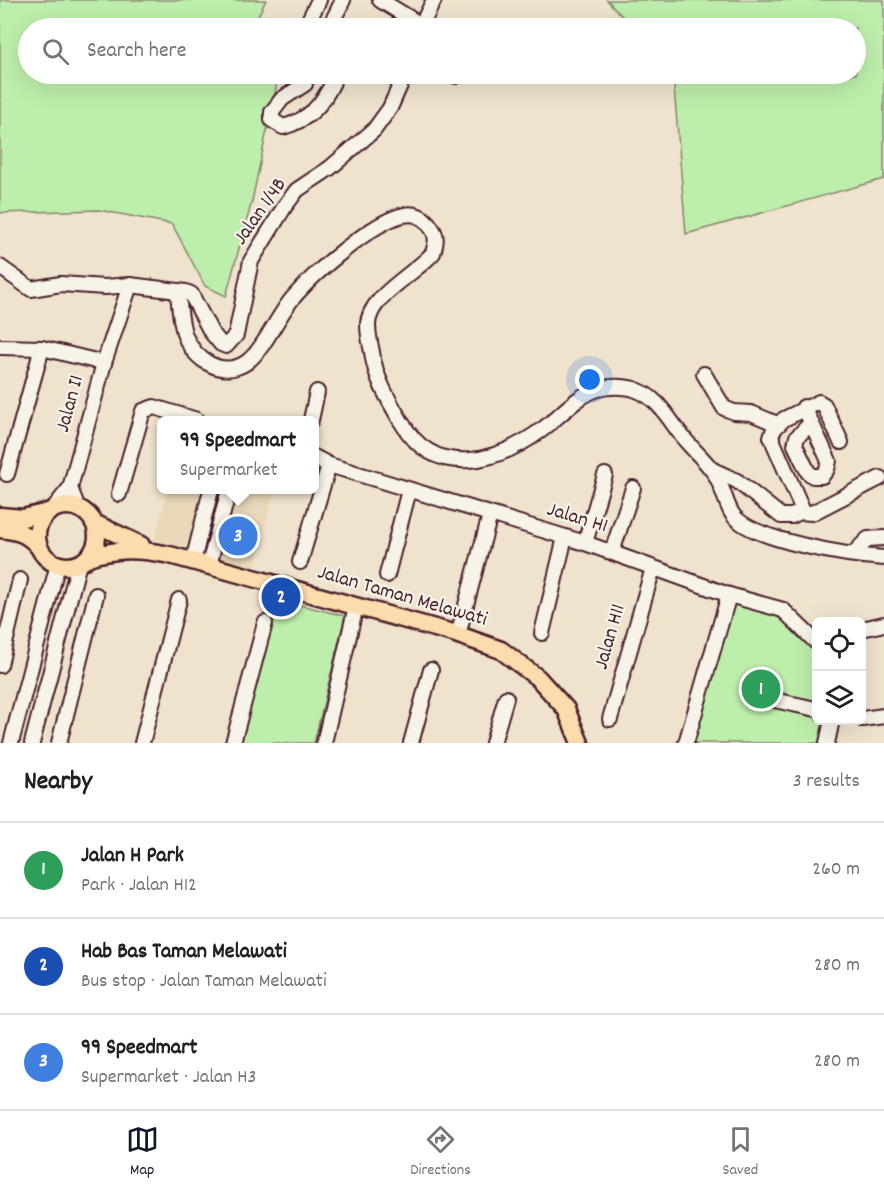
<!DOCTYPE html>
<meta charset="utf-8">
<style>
:root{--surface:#fff;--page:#f6f6f6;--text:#202124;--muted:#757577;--line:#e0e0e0;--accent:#111827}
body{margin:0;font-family:Dekko,sans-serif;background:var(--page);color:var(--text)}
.controls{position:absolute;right:18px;bottom:18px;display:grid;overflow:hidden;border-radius:9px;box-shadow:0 6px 24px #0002}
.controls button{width:54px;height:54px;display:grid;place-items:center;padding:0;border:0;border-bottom:2px solid var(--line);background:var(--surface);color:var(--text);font:30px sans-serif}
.you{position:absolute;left:590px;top:380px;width:21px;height:21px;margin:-15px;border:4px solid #fff;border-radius:50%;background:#1a73e8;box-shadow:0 0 0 9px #1a73e833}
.badge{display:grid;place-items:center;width:39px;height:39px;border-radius:50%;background:var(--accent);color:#fff;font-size:20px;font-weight:700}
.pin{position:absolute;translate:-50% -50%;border:3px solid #fff;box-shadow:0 2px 6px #0006}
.popup{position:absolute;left:157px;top:416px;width:162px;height:78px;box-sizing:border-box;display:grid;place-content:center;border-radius:9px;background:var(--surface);filter:drop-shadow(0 2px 4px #0005);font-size:20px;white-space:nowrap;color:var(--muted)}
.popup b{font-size:22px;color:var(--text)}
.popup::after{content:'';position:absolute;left:50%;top:100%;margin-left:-12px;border:12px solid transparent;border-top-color:var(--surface)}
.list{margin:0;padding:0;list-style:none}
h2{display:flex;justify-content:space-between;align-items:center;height:78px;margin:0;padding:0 24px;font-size:26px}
h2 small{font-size:20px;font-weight:400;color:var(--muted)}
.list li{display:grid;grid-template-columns:39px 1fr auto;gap:18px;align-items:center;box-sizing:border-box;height:96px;padding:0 24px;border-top:2px solid var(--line)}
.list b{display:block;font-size:22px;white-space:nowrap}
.list p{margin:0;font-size:20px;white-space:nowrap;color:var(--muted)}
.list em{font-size:20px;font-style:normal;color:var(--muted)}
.icon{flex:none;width:33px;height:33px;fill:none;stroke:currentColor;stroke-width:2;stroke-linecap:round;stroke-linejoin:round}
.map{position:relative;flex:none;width:884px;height:743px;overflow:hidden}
.search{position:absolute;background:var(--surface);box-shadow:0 6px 24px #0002;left:18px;right:18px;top:18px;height:66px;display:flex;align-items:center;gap:15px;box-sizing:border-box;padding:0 21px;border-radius:33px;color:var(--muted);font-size:22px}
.sheet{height:366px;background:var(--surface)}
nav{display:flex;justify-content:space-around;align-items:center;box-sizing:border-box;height:84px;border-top:2px solid var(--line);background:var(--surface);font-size:16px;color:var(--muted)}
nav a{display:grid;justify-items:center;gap:3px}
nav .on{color:var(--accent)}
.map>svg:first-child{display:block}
.built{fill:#e9d8ba}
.green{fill:#beeeac;stroke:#84866c;stroke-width:1.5}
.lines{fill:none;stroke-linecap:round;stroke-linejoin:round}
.minor-casing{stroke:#4a1f2b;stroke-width:18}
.major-casing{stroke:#4a1f2b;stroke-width:21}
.minor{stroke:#f7f3e8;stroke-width:14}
.major{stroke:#fcdcac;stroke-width:16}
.labels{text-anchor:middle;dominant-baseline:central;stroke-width:4.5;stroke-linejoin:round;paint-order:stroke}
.street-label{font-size:21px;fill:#4a1f2b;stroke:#f7f3e8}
</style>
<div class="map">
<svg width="884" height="743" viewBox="0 0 884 743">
<rect width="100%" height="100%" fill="#efe3cd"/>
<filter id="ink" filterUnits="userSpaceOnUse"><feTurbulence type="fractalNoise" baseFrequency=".0167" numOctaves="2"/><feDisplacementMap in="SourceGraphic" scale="12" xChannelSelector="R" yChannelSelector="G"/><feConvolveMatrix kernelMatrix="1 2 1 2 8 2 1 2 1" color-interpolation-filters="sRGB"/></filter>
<g filter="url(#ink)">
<!-- built -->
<polygon class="built" points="168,490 274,490 254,568 154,540"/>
<!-- green -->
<g class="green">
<polygon points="0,0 266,0 252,28 28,28 28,74 279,74 252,201 226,296 205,286 172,224 99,210 0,213"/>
<polygon points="607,0 884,0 884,179 686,234 673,74 856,74 856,28 633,28"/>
<path d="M 733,598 C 765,609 806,619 816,656 C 821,675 816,701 816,720 L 825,721 L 818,743 L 691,743 Z"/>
<polygon points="276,599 345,616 314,743 240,743"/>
</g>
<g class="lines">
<!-- minor casing -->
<g class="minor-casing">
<g id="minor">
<polyline points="380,0 421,25"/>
<polyline points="305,28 319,0"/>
<polyline points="329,28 343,0"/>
<polyline points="420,28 434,0"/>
<path d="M 304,74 L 305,84 L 282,99 L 272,112 L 272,120 L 283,127 C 309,120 322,105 333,82 L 330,74"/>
<polyline points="451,74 456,76"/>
<polyline points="0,267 31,289 61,284 105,287 130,285 186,292 191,294 211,332 221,344 226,346 236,335 251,261 285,206 297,190 330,168 374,130 390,108 405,74"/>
<path d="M 178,291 C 179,306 180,321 185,336 C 195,360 222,379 247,362 C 264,349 277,317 292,299 C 313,274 373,221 404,215 C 416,212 425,218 431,227 C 438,236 436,243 433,253 C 416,273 368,297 368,325 C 368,334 370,343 372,352 C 375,378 389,401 402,423 C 436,481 498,462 543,429 C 560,416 578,395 598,389 C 608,386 624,386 634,389 C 658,397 668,418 682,436 C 691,448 703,458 712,470 C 723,483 724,502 733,515 C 752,541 852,556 884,558"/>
<polyline points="0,347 42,348 104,363"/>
<polyline points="704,374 724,408 734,412 751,413 777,424"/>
<polyline points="804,407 829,461 827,469 822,476 813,476 808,472 795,445 797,437 811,423"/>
<polyline points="311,420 317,392"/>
<polyline points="314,457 329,465 585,543 729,595 783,610 816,642"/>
<polyline points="713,470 737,481 781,516 792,516 800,512 801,506 771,437 774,429 784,419 819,402 824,405 841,442"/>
<polyline points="7,474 42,348"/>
<polyline points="70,488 78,508"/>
<polyline points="119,494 143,411 154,407 197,420"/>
<polyline points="53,509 70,488 104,363 130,285"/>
<polyline points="800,512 812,513 880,478"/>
<polyline points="585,543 605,475"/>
<polyline points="612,552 633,488"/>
<polyline points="853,554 868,539 884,538"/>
<polyline points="193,561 211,490"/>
<polyline points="300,562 329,465"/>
<polyline points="209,565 229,490"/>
<polyline points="387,575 409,490"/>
<polyline points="862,629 884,624"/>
<polyline points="542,633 565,537"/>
<polyline points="458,635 490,515"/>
<polyline points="0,665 20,580"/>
<polyline points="751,695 816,709"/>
<polyline points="610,719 653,568"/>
<polyline points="862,719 884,716"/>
<polyline points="11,743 58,564"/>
<polyline points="32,743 79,563"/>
<polyline points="59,743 96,595"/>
<polyline points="142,743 179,600"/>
<polyline points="233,743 265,623"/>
<polyline points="324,743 356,606"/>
<polyline points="411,743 431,670"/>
<polyline points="493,743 506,698"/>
<polyline points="686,743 729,595"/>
<polyline points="827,743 832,720"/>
</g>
</g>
<!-- major casing -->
<g class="major-casing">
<g id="major">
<circle cx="67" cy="536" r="30"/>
<polyline points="0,516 23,518 48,512"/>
<polyline points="94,523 141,545"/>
<path d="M 0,529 C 18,531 27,533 39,547"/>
<path d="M 88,557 C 120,548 138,549 170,555 L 453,633 L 501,650 L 538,678 L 566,709 L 580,743"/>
</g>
</g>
<!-- minor -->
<use href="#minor" class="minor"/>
<!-- major -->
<use href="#major" class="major"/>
</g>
</g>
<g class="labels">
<!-- street labels -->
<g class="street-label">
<text transform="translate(261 212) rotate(-55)">Jalan 1/4B</text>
<text transform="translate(71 404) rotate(-75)">Jalan I1</text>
<text transform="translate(577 519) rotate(17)">Jalan H1</text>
<text transform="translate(402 597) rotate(16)">Jalan Taman Melawati</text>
<text transform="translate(611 637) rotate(-74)">Jalan H11</text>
</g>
</g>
</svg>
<div class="controls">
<button><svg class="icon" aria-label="locate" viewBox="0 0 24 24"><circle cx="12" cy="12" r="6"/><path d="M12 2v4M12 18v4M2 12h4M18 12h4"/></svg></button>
<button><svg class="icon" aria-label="layers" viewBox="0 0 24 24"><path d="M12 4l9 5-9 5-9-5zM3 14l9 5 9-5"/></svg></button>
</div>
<div class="you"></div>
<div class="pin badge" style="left:761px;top:689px;background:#2e9e5b">1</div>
<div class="pin badge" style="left:281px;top:597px;background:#1a4fb4">2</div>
<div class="pin badge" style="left:238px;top:536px;background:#3f7fe0">3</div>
<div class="popup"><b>99 Speedmart</b>Supermarket</div>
<div class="search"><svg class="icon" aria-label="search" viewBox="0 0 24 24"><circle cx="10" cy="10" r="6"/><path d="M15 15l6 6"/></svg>Search here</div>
</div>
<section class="sheet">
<h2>Nearby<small>3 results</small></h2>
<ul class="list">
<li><span class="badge" style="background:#2e9e5b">1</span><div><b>Jalan H Park</b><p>Park · Jalan H12</p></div><em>260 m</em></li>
<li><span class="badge" style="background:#1a4fb4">2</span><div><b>Hab Bas Taman Melawati</b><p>Bus stop · Jalan Taman Melawati</p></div><em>280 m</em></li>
<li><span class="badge" style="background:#3f7fe0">3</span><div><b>99 Speedmart</b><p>Supermarket · Jalan H3</p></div><em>280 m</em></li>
</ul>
</section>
<nav>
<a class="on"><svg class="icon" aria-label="map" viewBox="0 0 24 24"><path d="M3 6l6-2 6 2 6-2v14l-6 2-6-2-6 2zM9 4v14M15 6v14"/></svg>Map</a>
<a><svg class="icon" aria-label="directions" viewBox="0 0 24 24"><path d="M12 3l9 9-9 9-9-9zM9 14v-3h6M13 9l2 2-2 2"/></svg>Directions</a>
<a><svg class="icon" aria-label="saved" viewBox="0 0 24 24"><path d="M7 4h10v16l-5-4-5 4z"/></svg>Saved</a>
</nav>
